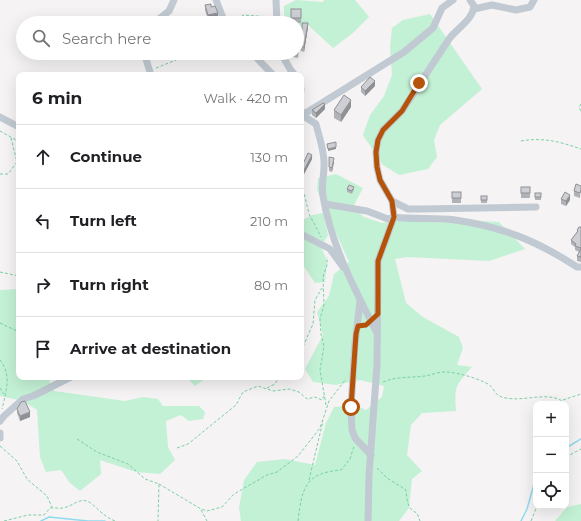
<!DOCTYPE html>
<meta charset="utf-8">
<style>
:root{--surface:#fff;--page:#f2f2f2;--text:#202124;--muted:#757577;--line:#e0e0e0}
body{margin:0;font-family:Montserrat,sans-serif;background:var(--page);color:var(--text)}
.controls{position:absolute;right:12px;bottom:12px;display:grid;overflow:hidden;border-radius:8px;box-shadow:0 4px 16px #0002}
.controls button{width:36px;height:36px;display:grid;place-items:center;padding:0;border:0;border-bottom:1px solid var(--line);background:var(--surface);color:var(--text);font:20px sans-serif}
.stop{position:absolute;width:12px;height:12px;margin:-9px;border:3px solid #b45309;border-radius:50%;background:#fff}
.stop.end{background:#b45309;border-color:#fff;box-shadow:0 1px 4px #0008}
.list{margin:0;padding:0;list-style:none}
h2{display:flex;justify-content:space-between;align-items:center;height:52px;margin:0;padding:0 16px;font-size:17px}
h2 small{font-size:13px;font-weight:400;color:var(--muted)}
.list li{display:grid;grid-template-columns:26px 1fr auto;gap:12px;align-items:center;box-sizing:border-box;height:64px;padding:0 16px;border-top:1px solid var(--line)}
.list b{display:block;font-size:15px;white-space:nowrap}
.list em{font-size:13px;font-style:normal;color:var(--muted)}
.icon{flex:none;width:22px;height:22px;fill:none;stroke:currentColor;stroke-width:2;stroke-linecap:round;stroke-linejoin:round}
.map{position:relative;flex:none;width:581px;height:521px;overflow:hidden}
.search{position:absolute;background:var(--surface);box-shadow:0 4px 16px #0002;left:16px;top:16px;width:288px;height:44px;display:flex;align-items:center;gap:10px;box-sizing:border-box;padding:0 14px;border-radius:22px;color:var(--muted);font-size:15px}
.panel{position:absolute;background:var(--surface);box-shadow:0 4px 16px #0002;left:16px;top:72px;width:288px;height:308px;border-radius:8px}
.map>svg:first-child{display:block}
.green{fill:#c3f1d5}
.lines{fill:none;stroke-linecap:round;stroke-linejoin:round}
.stream{stroke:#90daee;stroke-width:1.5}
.path{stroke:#7ad0a6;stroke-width:1;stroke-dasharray:3 2;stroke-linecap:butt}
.minor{stroke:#c1cad2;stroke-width:7}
.wall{fill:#b0b2b7}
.shaded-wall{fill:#909195}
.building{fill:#cdcfd5;stroke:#909195}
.route{stroke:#b45309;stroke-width:5}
</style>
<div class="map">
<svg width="581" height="521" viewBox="0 0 581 521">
<rect width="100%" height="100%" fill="#f5f3f3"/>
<!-- green -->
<g class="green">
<polygon points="296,0 323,2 324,0 355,0 369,17 353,33 333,48 307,24 297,27 297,23 284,23 284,6"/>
<polygon points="430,14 482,89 440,125 434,140 437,157 428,169 399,175 383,165 363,135 370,115 384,96 392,75 390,47 392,28 403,20"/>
<path d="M 336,174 L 363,188 L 353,207 L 364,217 L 382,223 L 414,217 L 499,222 L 525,249 L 489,261 L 407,257 L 395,259 L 406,303 L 423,317 L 459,337 L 463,348 L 457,365 L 472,367 C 456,385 454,386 456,411 L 422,413 L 411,425 L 407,455 L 422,471 L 412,479 L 409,508 L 399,521 L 241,521 L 239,508 L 244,480 L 257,462 L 285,459 L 315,465 L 326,423 L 334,407 L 355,405 L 366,410 L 382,397 L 384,386 L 360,380 L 336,385 L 313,382 L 305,369 L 323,335 L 317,312 L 329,296 L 334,274 L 349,262 L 317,190 L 318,178 Z"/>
<polygon points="323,213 328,235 321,247 327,261 325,282 315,283 301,262 301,221 312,215"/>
<polygon points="19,289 19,377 49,377 50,384 54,391 125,401 143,397 158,399 163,406 199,406 205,412 203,419 189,421 181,415 166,421 168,447 175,460 160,474 136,472 100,460 101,474 80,491 70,483 61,470 46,472 40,457 37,410 23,401 0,396 0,290"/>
<polygon points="186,377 207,377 195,386"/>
<polygon points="581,504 581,521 555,521 567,507"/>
</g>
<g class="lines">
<!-- stream -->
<g class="stream">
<polyline points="566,448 581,439"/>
<polyline points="41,521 49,517 88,521"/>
<polyline points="89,521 105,521"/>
<polyline points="521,521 527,509 536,477"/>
</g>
<!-- path -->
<g class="path">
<polyline points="234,23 243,15 270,17"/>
<polyline points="156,68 176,60 179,53"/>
<polyline points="581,104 579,107 581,111"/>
<polyline points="0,131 16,140 19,138"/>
<path d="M 521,141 C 543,137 561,142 581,149"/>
<polyline points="0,174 8,174 17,162 11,138"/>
<polyline points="301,191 304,193 309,214 321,237"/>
<polyline points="0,272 19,276"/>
<polyline points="0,323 19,332"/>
<polyline points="301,351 313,324 315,300 322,288"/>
<path d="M 0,360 C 12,375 6,392 2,409"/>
<path d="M 383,382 C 397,376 411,378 425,376 C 432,375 440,371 447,372 C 459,373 477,378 488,384 C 496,389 493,396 506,398 C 527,402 552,389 567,405"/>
<polyline points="0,388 4,394"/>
<polyline points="267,388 275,384 279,377"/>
<polyline points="563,400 581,394"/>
<polyline points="326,405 320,370 324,346 321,334 320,319 324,305 323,277 327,265 327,257"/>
<polyline points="77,439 97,452 128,464 145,479 159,484 158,521"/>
<polyline points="0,446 17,461 27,479 47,496 52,507"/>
<polyline points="177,448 188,444 236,405 243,392 258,386 273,391 289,389 299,392 307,399 315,397 322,400 324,396"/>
<polyline points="566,457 581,449"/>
<path d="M 377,468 L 387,478 L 406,490 C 407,500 407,509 417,513 L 420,521"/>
<polyline points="309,480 323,421"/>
<polyline points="159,484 201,509 207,511 222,507 234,494 267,475 277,472 298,456 320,428 329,401 346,379"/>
<polyline points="201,510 207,521"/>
<path d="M 4,521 L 28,515 L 44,515 L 50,508 C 55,507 59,509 63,508 C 74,506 81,495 92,504 C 100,511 105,517 115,521"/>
<path d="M 298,521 C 302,489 304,473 341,470 L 350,459 L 354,446"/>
<polyline points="531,521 537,506"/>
</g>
<!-- minor -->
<g class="minor">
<polyline points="216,0 225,23"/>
<polyline points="276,0 277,23"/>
<polyline points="474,9 492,5 516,10 530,7 534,0"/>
<polyline points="154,23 169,11 174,0"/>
<polyline points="144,53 151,75"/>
<polyline points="252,53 273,75"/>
<polyline points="281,53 290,69 295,75"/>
<polyline points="301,89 301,90"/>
<path d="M 301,110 L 302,115 L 316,124 C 319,136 325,153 324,166 C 324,176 321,186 323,196 C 331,245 355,290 377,333"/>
<polyline points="301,116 404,52 433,28 442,8 453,0"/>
<polyline points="0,117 19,127"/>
<polyline points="392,201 408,209 422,209 536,207"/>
<path d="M 325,204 L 367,211 L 388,219 L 394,217 L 392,201 L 380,180 L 377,167 L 376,152 L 378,140 L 383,130 L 402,111 L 449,39 C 457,28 473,20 474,6 L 470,0"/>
<polyline points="301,234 330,249 343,267"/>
<polyline points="360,301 355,344 351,407 352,430 355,438 371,455"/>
<polyline points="0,421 4,416 23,399 33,396 71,377"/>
<polyline points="0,433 0,438"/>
<path d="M 368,521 L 369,475 L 377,365 L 378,261 L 394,217 C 414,220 435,217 455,220 C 503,227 537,241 577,267 L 581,267"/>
</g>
</g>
<!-- wall -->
<g class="wall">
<polygon points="205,5 211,7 218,18 208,20 205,10"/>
<rect x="291" y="9" width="10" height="14"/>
<polygon points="308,27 304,52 299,50 298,58 288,56 288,53 297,53 298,40 302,33"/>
<polygon points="375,86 365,96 361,92 361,87"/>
<polygon points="351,107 341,122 334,118 334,110"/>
<polygon points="325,109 316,118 312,115 312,110"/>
<polygon points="329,157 334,162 332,172 329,171"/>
<polygon points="312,159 303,176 301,175 301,163"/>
<polygon points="581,186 580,198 574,196 574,191"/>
<rect x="521" y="187" width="9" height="11"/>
<polygon points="347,189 354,189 352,194 347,192"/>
<rect x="452" y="192" width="9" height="11"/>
<rect x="535" y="193" width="6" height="7"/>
<rect x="481" y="196" width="6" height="7"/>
<polygon points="561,199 570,200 566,206 561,204"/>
<polygon points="581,227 581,262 577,261 577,256 579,252 575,250 575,247 571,244 571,240 577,232 577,230"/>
<polygon points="17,409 30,417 20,421 17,413"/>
</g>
<!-- shaded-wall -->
<g class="shaded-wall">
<polygon points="218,13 218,18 208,20 208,15"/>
<polygon points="308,23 308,27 304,52 304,47"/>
<polygon points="375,81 375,86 365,96 365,91"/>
<polygon points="351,100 351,107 341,122 341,115"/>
<polygon points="325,104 325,109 316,118 316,113"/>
<polygon points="336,147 336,149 328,151 328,149"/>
<polygon points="312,155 312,159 303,176 303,172"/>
<polygon points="334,158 334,162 332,172 332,168"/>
<polygon points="570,195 570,200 566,206 566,201"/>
<polygon points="30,412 30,417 20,421 20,416"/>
</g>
<!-- building -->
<g class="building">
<polygon points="211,4 211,7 215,6 218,13 208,15 205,5"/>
<rect x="291" y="9" width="10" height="9"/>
<polygon points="181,20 188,22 188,23 180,23"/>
<polygon points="302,23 308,23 304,47 299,46 298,53 296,53 297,53 297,39 298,40 301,33 302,33"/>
<polygon points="370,77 375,81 365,91 361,87"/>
<polygon points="344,95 351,100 341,115 334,110"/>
<polygon points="323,103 325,104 316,113 312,110"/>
<polygon points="336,142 336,147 328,149 327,144"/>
<polygon points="308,153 312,155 303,172 301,171 301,163 304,162"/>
<polygon points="329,157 334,158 332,168 329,167"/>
<polygon points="576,184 581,186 581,190 580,193 574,191"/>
<polygon points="349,185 354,187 352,191 347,189"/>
<rect x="521" y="187" width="9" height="6"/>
<rect x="452" y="192" width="9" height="6"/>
<polygon points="565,192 570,195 566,201 561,199"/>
<rect x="535" y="193" width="6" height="4"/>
<rect x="481" y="196" width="6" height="4"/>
<polygon points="579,227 581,227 581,248 575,246 576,244 571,240 578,231 577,230"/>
<polygon points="581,249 581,257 577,256"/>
<polygon points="25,401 30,412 20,416 17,409 21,402"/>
</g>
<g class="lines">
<!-- route -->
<polyline class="route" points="351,407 356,334 358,326 366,325 378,314 378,261 394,217 392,201 380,180 377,167 376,152 378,140 383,130 402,111 419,83"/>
</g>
</svg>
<div class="controls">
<button>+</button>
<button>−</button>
<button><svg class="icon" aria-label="locate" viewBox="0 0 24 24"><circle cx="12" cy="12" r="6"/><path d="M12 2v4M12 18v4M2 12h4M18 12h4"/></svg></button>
</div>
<div class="stop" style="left:351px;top:407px"></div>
<div class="stop end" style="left:419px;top:83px"></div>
<div class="search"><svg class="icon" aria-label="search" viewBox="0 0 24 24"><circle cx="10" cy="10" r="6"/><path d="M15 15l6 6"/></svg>Search here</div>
<section class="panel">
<h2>6 min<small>Walk · 420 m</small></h2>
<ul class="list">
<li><svg class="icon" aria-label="ahead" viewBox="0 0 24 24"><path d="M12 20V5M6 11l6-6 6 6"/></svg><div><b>Continue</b></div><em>130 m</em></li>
<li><svg class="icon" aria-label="left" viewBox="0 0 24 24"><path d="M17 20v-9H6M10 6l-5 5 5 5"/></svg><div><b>Turn left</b></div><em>210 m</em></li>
<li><svg class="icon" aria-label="right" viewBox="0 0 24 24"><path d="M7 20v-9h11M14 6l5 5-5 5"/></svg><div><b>Turn right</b></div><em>80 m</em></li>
<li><svg class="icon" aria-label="arrive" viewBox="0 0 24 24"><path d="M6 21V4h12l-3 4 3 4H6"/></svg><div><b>Arrive at destination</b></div></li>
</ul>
</section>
</div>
